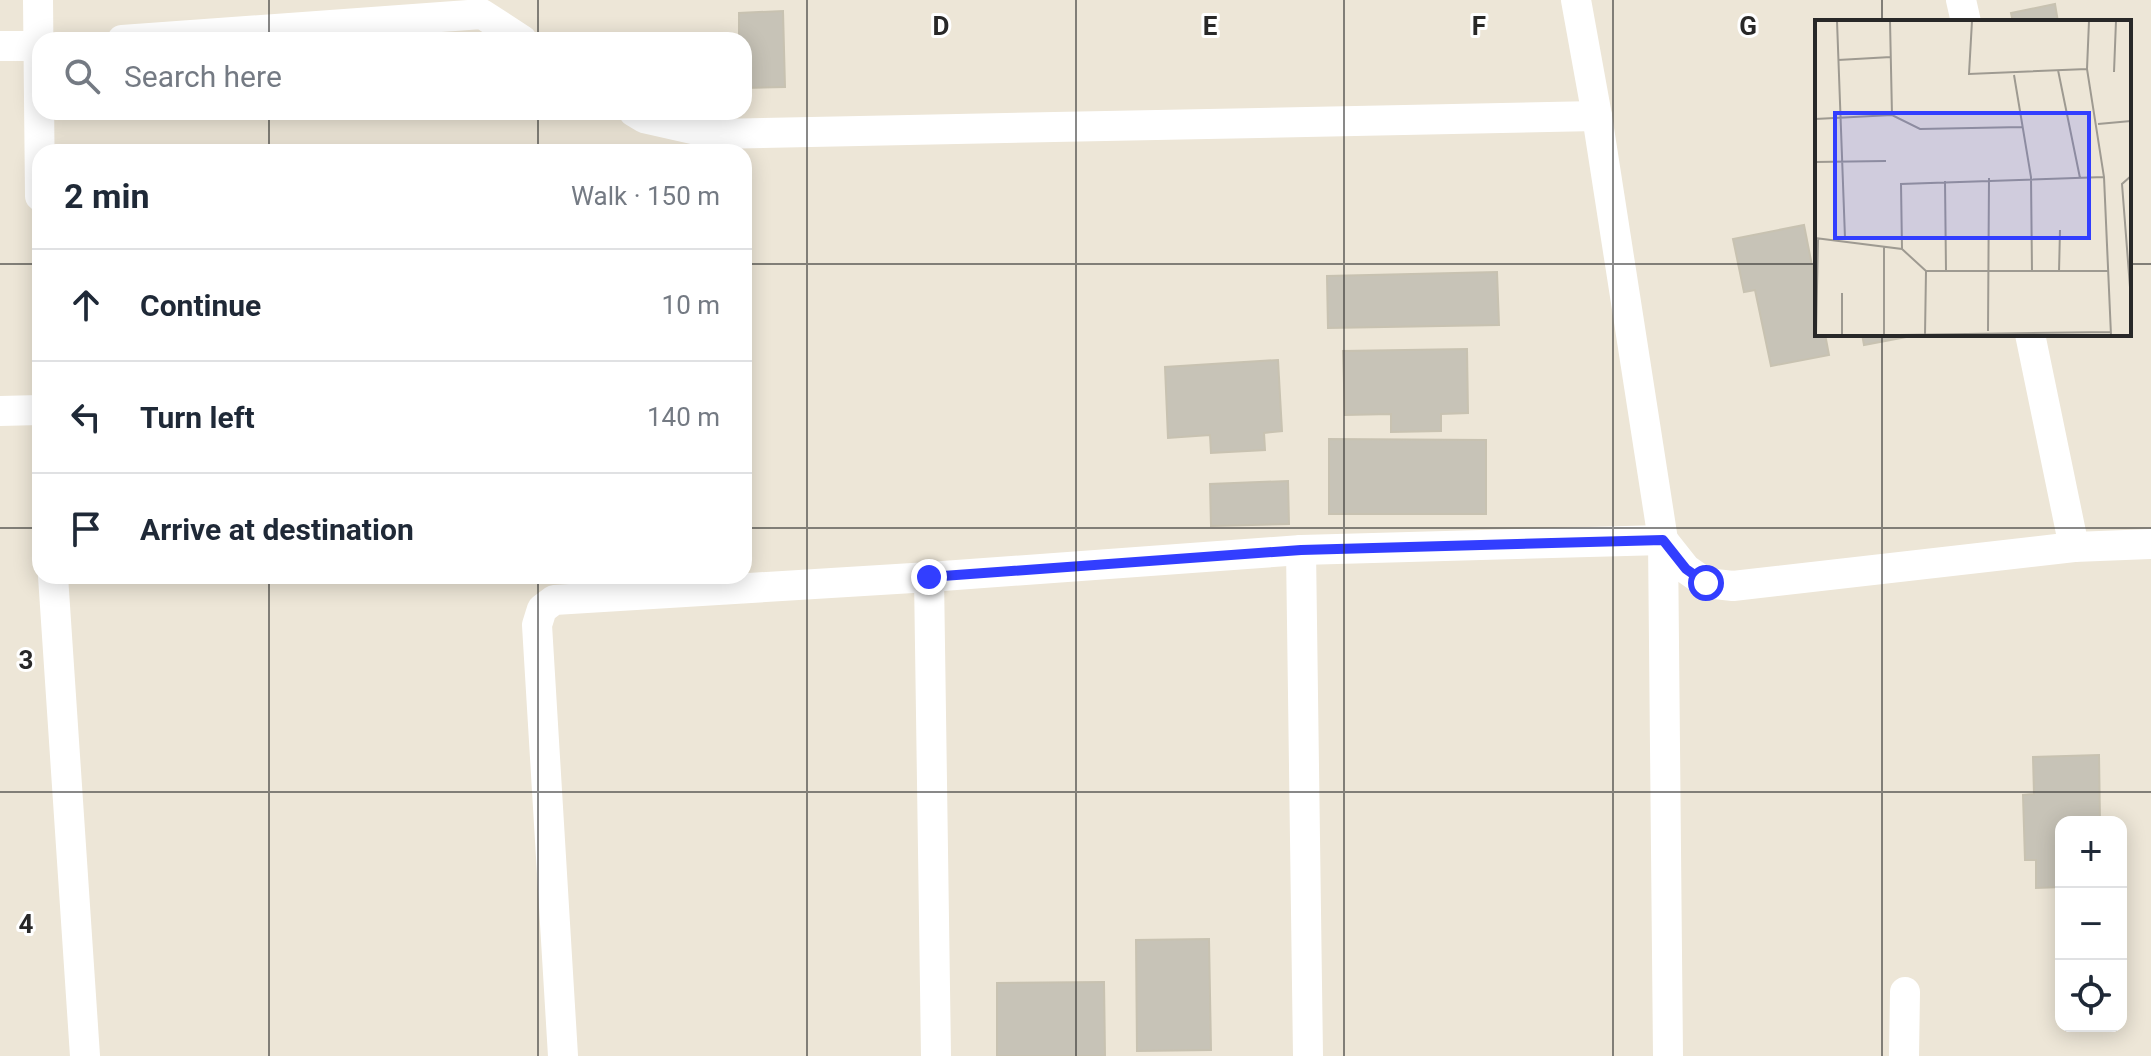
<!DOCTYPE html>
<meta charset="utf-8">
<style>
:root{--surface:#fff;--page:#f2f2f3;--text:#1f2937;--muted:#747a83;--line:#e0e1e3}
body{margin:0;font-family:Roboto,sans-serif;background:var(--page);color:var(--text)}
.controls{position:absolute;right:24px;bottom:24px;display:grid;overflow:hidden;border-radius:16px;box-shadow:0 4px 20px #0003}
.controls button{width:72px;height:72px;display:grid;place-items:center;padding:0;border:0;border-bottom:2px solid var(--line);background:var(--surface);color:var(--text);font:40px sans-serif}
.stop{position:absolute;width:24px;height:24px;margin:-18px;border:6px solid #323eff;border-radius:50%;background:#fff}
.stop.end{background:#323eff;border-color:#fff;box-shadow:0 2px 8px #0008}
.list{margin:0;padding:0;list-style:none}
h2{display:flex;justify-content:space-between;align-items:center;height:104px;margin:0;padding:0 32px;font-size:34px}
h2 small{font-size:26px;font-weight:400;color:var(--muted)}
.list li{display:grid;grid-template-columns:52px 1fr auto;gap:24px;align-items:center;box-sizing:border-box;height:112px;padding:0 32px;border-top:2px solid var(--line)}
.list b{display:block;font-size:30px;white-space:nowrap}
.list em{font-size:26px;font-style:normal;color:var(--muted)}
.icon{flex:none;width:44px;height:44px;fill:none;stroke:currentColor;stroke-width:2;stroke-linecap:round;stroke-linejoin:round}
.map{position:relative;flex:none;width:2151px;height:1056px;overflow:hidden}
.search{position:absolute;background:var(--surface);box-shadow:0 4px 20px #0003;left:32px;top:32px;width:720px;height:88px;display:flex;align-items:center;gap:20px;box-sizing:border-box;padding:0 28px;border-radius:24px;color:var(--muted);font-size:30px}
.panel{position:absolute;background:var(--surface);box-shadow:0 4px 20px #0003;left:32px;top:144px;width:720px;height:440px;border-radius:24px}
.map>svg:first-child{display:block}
.building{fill:#c7c3b7;stroke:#c8c2b1;stroke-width:2}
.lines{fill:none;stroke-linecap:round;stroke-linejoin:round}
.street{stroke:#fff;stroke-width:30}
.route{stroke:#323eff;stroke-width:10}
.grid{fill:none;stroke:#282828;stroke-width:2;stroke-opacity:0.55}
.inset-road{fill:none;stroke:#9e9a91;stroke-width:2}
.view{fill:#323eff;fill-opacity:0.15;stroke:#323eff;stroke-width:4}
.inset-edge{fill:none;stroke:#282828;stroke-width:4}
.grid-label{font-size:26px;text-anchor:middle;font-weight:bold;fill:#282828;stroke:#fff;stroke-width:6;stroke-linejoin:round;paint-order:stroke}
</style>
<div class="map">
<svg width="2151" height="1056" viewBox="0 0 2151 1056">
<rect width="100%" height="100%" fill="#ede6d7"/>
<!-- building -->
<g class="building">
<polygon points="2055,4 2058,22 2013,22 2011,13"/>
<polygon points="783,11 785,87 744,88 744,40 739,40 739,13"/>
<polygon points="1804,225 1817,291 1817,334 1825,334 1829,355 1771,366 1755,290 1744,292 1733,239"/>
<polygon points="1497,272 1499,325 1328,328 1327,276"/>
<polygon points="1862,334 1922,334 1864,345"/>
<polygon points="1467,349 1468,413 1441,414 1441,431 1391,432 1391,414 1345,415 1343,351"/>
<polygon points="1278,360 1282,431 1264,433 1265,450 1211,453 1210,435 1168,438 1165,367"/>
<polygon points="1329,439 1486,440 1486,514 1329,514"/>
<polygon points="1288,481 1289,524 1211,526 1210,484"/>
<polygon points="2099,755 2100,822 2061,822 2061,887 2036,888 2036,860 2025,860 2023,795 2034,794 2033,757"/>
<polygon points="1209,939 1211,1050 1137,1051 1136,940"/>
<polygon points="1104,982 1105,1056 997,1056 997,983"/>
</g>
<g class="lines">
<!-- street -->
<g class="street">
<polyline points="38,0 40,196"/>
<polyline points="1576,0 1597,116 1663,540 1668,1056"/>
<polyline points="1961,0 1966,22"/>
<polyline points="122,40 482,14 522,40"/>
<polyline points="0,46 40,46"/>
<polyline points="634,112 644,118 715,134 1597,116"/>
<polyline points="2030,334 2074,547"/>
<polyline points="0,411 40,410"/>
<polyline points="1301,550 1308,1056"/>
<polyline points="53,576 85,1056"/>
<polyline points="929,577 936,1056"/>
<polyline points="563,1056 537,625 542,609 554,600 929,577 1301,550 1663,540 1686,569 1706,583 1733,586 2074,547 2151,544"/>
<polyline points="1904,1056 1905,992"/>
</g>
</g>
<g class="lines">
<!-- route -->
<polyline class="route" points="929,577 1301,550 1663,540 1686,569 1706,583"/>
</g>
<!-- grid -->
<path class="grid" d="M 269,0 L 269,40M 538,0 L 538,40M 807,0 L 807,1056M 1076,0 L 1076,1056M 1344,0 L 1344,1056M 1613,0 L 1613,1056M 1882,0 L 1882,22M 269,112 L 269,152M 538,112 L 538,152M 0,264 L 40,264M 744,264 L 1817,264M 2129,264 L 2151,264M 1882,334 L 1882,1056M 0,528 L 40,528M 744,528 L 2151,528M 269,576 L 269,1056M 538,576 L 538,1056M 0,792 L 2151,792"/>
<!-- overview -->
<g transform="translate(1815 20)">
<rect width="316" height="316" fill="#ede6d7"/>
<path class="inset-road" d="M 22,1 L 30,218M 75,1 L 77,95M 157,1 L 154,54 L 272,49M 274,1 L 272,49 L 289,157 L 296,315M 23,40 L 76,37M 243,50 L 265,158M 299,52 L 301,1M 199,55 L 216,157 L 217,252M 0,99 L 77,95 L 105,109 L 208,107M 283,104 L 316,101M 0,142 L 71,141M 316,156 L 307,164 L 316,280M 130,161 L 131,251M 0,218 L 87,229 L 111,251 L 294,251M 69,227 L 69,315M 87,229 L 86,164 L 289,157M 244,252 L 245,210M 27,273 L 27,315M 173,311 L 174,158M 1,315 L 3,218M 84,315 L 296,312M 110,315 L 111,251"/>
<path class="view" d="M 20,93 L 274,93 L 274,218 L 20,218 Z"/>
<rect width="316" height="316" class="inset-edge"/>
</g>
<g class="grid-label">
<text x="941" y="35">D</text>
<text x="1210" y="35">E</text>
<text x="1479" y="35">F</text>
<text x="1748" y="35">G</text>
<text x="26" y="669">3</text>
<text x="26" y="933">4</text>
</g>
</svg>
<div class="controls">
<button>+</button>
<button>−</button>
<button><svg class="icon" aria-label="locate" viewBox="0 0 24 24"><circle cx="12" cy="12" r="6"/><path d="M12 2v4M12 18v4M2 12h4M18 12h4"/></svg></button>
</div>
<div class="stop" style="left:1706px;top:583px"></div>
<div class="stop end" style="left:929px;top:577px"></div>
<div class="search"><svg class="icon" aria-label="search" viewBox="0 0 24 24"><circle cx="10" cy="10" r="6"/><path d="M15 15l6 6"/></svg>Search here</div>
<section class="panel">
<h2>2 min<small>Walk · 150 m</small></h2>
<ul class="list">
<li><svg class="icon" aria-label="ahead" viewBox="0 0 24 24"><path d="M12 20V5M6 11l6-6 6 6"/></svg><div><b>Continue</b></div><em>10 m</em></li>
<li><svg class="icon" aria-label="left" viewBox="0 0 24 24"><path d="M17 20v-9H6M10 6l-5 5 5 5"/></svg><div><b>Turn left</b></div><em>140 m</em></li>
<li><svg class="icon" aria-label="arrive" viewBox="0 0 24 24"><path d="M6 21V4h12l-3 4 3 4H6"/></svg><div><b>Arrive at destination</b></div></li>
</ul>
</section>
</div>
